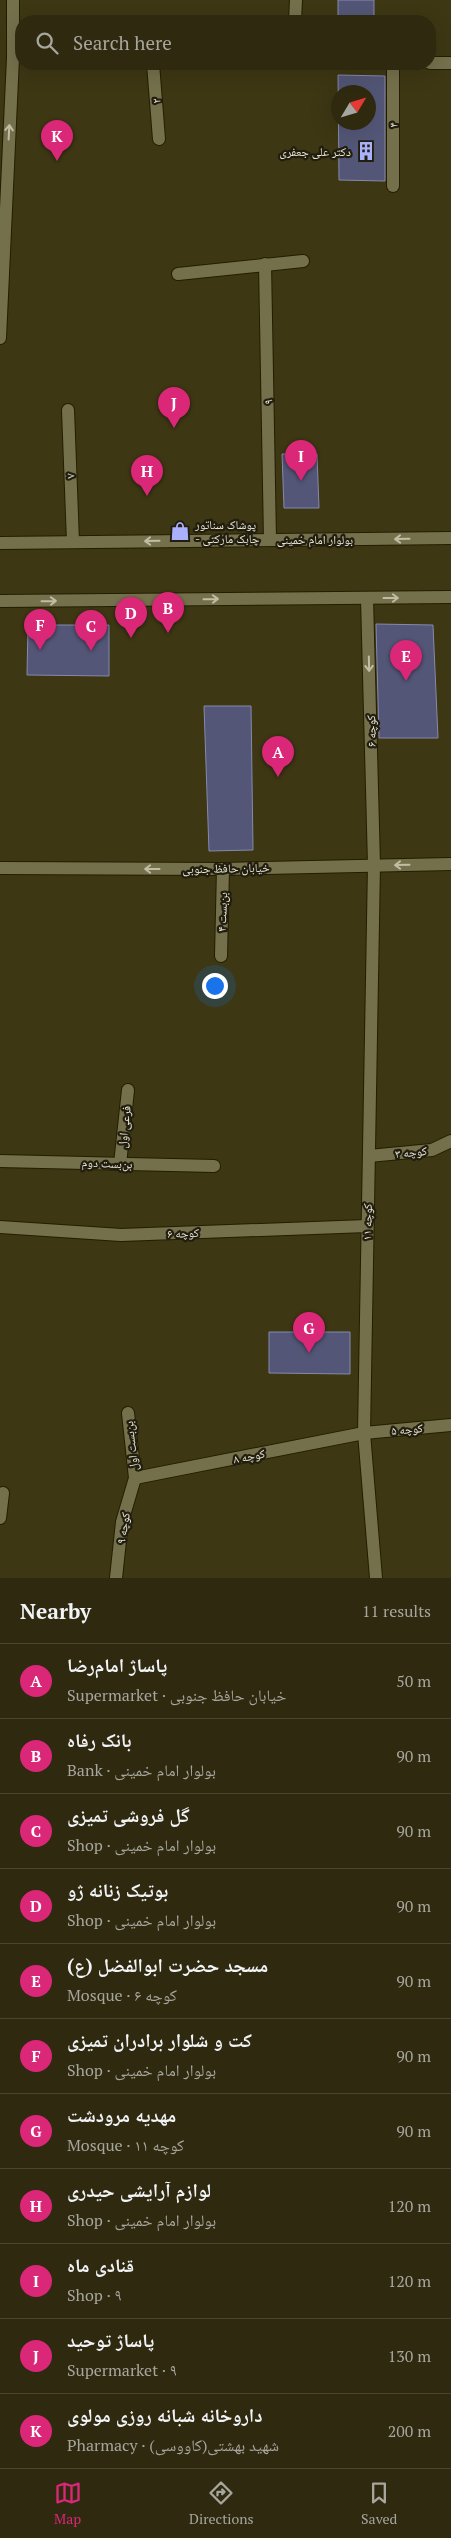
<!DOCTYPE html>
<meta charset="utf-8">
<style>
:root{--surface:#2e290f;--page:#3a351d;--text:#f1f3f6;--muted:#a7a69e;--line:#49452f;--accent:#db2777}
body{margin:0;font-family:"PT Serif","Noto Naskh Arabic",serif;background:var(--page);color:var(--text)}
.compass{position:absolute;left:331px;top:85px;width:45px;height:45px;border-radius:50%;background:var(--surface);box-shadow:0 5px 20px #0002;rotate:52deg}
.you{position:absolute;left:214px;top:985px;width:18px;height:18px;margin:-12px;border:4px solid #fff;border-radius:50%;background:#1a73e8;box-shadow:0 0 0 8px #1a73e833}
.badge{display:grid;place-items:center;width:32px;height:32px;border-radius:50%;background:var(--accent);color:#fff;font-size:16px;font-weight:700}
.pin{position:absolute;translate:-50% -41px;filter:drop-shadow(0 1px 2px #0008)}
.pin::after{content:'';position:absolute;top:26px;width:18px;height:15px;background:inherit;clip-path:polygon(0 0,100% 0,50% 100%)}
.list{margin:0;padding:0;list-style:none}
h2{display:flex;justify-content:space-between;align-items:center;height:65px;margin:0;padding:0 20px;font-size:21px}
h2 small{font-size:16px;font-weight:400;color:var(--muted)}
.list li{display:grid;grid-template-columns:32px 1fr auto;gap:15px;align-items:center;box-sizing:border-box;height:75px;padding:0 20px;border-top:1px solid var(--line)}
.list b{display:block;font-size:19px;white-space:nowrap}
.list p{margin:0;font-size:16px;white-space:nowrap;color:var(--muted)}
.list em{font-size:16px;font-style:normal;color:var(--muted)}
.icon{flex:none;width:28px;height:28px;fill:none;stroke:currentColor;stroke-width:2;stroke-linecap:round;stroke-linejoin:round}
.map{position:relative;flex:none;width:451px;height:1578px;overflow:hidden}
.search{position:absolute;background:var(--surface);box-shadow:0 5px 20px #0002;left:15px;right:15px;top:15px;height:55px;display:flex;align-items:center;gap:12px;box-sizing:border-box;padding:0 18px;border-radius:20px;color:var(--muted);font-size:19px}
.sheet{height:890px;background:var(--surface)}
nav{display:flex;justify-content:space-around;align-items:center;box-sizing:border-box;height:70px;border-top:1px solid var(--line);background:var(--surface);font-size:14px;color:var(--muted)}
nav a{display:grid;justify-items:center;gap:2px}
nav .on{color:var(--accent)}
.map>svg:first-child{display:block}
.building{fill:#535676;stroke:#8689ad;fill-rule:evenodd}
.lines{fill:none;stroke-linecap:round;stroke-linejoin:round}
.street-casing{stroke:#241e00;stroke-width:14}
.secondary-casing{stroke:#241e00;stroke-width:14}
.street{stroke:#75704c;stroke-width:12}
.secondary{stroke:#75704c;stroke-width:12}
.oneway{stroke:#c0bda4}
.labels{text-anchor:middle;dominant-baseline:central;stroke-width:4.5;stroke-linejoin:round;paint-order:stroke}
.street-label{font-size:12px;fill:#e9e6d3;stroke:#211e0f}
.poi-label{font-size:12px;fill:#e9e6d3;stroke:#211e0f;text-anchor:end}
</style>
<div class="map">
<svg width="451" height="1578" viewBox="0 0 451 1578">
<rect width="100%" height="100%" fill="#3d3714"/>
<!-- building -->
<g class="building">
<rect x="338" y="0" width="36" height="21"/>
<path d="M 338,75 L 385,76 L 385,181 L 339,180 ZM 338,92 L 368,92 L 368,122 L 338,122 Z"/>
<polygon points="282,454 317,454 319,508 284,508"/>
<polygon points="376,624 433,625 438,738 379,738"/>
<polygon points="52,625 109,625 109,676 27,675 28,626"/>
<polygon points="204,706 251,706 253,850 209,851"/>
<polygon points="269,1332 350,1332 350,1374 269,1373"/>
</g>
<g class="lines">
<!-- street casing -->
<g class="street-casing">
<g id="street">
<polyline points="295,21 296,0"/>
<polyline points="430,63 451,63"/>
<polyline points="153,64 159,139"/>
<polyline points="393,186 393,64"/>
<polyline points="265,264 270,540"/>
<polyline points="178,274 303,261"/>
<polyline points="68,410 73,542"/>
<polyline points="367,598 374,865 364,1433 376,1578"/>
<polyline points="0,868 223,869 451,864"/>
<polyline points="221,956 223,869"/>
<polyline points="369,1156 432,1150 451,1141"/>
<polyline points="0,1161 214,1166"/>
<polyline points="120,1164 128,1090"/>
<polyline points="0,1227 121,1235 367,1226"/>
<polyline points="135,1478 364,1433 451,1425"/>
<polyline points="0,1518 3,1493"/>
<polyline points="116,1578 122,1522 135,1478 128,1413"/>
</g>
</g>
<!-- secondary casing -->
<g class="secondary-casing">
<g id="secondary">
<polyline points="0,338 13,58 13,0"/>
<polyline points="0,543 451,538"/>
<polyline points="0,601 451,597"/>
</g>
</g>
<!-- street -->
<use href="#street" class="street"/>
<!-- secondary -->
<use href="#secondary" class="secondary"/>
</g>
<!-- one-way arrows -->
<defs><path id="oneway-shaft" d="M-6 0H5M1.5-3L5.5 0L1.5 3" fill="none" stroke-width="1.6" stroke-linecap="round" stroke-linejoin="round" transform="scale(1.25)"/></defs>
<g class="oneway">
<use href="#oneway-shaft" transform="translate(9 132) rotate(-87)"/>
<use href="#oneway-shaft" transform="translate(402 539) rotate(179)"/>
<use href="#oneway-shaft" transform="translate(152 541) rotate(179)"/>
<use href="#oneway-shaft" transform="translate(391 598)"/>
<use href="#oneway-shaft" transform="translate(211 599) rotate(-1)"/>
<use href="#oneway-shaft" transform="translate(49 601) rotate(-1)"/>
<use href="#oneway-shaft" transform="translate(369 664) rotate(89)"/>
<use href="#oneway-shaft" transform="translate(402 865) rotate(179)"/>
<use href="#oneway-shaft" transform="translate(152 869) rotate(-180)"/>
</g>
<!-- icons -->
<defs>
<g id="building-bare" transform="scale(1.5)"><path d="M-4-6H4V6H1V3H-1V6H-4ZM-2.5-4.3h1.7v1.8h-1.7ZM.8-4.3h1.7v1.8H.8ZM-2.5-1h1.7V.8h-1.7ZM.8-1h1.7V.8H.8Z" fill="#aab0fb" stroke="#211e0f" stroke-width="2.5" paint-order="stroke"/></g>
<g id="shop-bare" transform="scale(1.5)"><path d="M-5-2.5h2.3a2.7 3.5 0 0 1 5.4 0H5L5.5 6h-11ZM-1.5-2.5h3a1.5 2.3 0 0 0-3 0Z" fill="#aab0fb" stroke="#211e0f" stroke-width="2.5" paint-order="stroke"/></g>
</defs>
<g fill-rule="evenodd">
<use href="#building-bare" x="366" y="151"/>
<use href="#shop-bare" x="180" y="531"/>
</g>
<g class="labels">
<!-- street labels -->
<g class="street-label">
<text transform="translate(156 101) rotate(-95)">۲</text>
<text transform="translate(393 125) rotate(-89)">۴</text>
<text transform="translate(268 402) rotate(-91)">۹</text>
<text transform="translate(70 476) rotate(-92)">۷</text>
<text x="315" y="539">بولوار امام خمینی</text>
<text transform="translate(371 731) rotate(-91)">کوچه ۶</text>
<text transform="translate(226 868) rotate(-1)">خیابان حافظ جنوبی</text>
<text transform="translate(222 912) rotate(-88)">بن‌بست ۴</text>
<text transform="translate(124 1127) rotate(-84)">فرعی اول</text>
<text transform="translate(411 1152) rotate(-6)">کوچه ۳</text>
<text transform="translate(107 1163) rotate(2)">بن‌بست دوم</text>
<text transform="translate(367 1222) rotate(-89)">کوچه ۱۱</text>
<text transform="translate(183 1233) rotate(-2)">کوچه ۶</text>
<text transform="translate(407 1429) rotate(-5)">کوچه ۵</text>
<text transform="translate(131 1446) rotate(-96)">بن‌بست اول</text>
<text transform="translate(249 1456) rotate(-11)">کوچه ۸</text>
<text transform="translate(123 1528) rotate(-80)">کوچه ۹</text>
</g>
<!-- poi labels -->
<g class="poi-label">
<text x="351" y="151">دکتر علی جعفری</text>
<text x="195" y="524" text-anchor="start">پوشاک سناتور<tspan x="195" dy="14">- چابک مارکتی</tspan></text>
</g>
</g>
</svg>
<svg class="compass" viewBox="-18 -18 36 36"><path d="M0-13l5 13h-10z" fill="#e53935"/><path d="M0 13l5-13h-10z" fill="#a7a69e"/></svg>
<div class="you"></div>
<div class="pin badge" style="left:278px;top:777px">A</div>
<div class="pin badge" style="left:168px;top:633px">B</div>
<div class="pin badge" style="left:91px;top:651px">C</div>
<div class="pin badge" style="left:131px;top:638px">D</div>
<div class="pin badge" style="left:406px;top:681px">E</div>
<div class="pin badge" style="left:40px;top:650px">F</div>
<div class="pin badge" style="left:309px;top:1353px">G</div>
<div class="pin badge" style="left:147px;top:496px">H</div>
<div class="pin badge" style="left:301px;top:481px">I</div>
<div class="pin badge" style="left:174px;top:428px">J</div>
<div class="pin badge" style="left:57px;top:161px">K</div>
<div class="search"><svg class="icon" aria-label="search" viewBox="0 0 24 24"><circle cx="10" cy="10" r="6"/><path d="M15 15l6 6"/></svg>Search here</div>
</div>
<section class="sheet">
<h2>Nearby<small>11 results</small></h2>
<ul class="list">
<li><span class="badge">A</span><div><b>پاساژ امام‌رضا</b><p>Supermarket · خیابان حافظ جنوبی</p></div><em>50 m</em></li>
<li><span class="badge">B</span><div><b>بانک رفاه</b><p>Bank · بولوار امام خمینی</p></div><em>90 m</em></li>
<li><span class="badge">C</span><div><b>گل فروشی تمیزی</b><p>Shop · بولوار امام خمینی</p></div><em>90 m</em></li>
<li><span class="badge">D</span><div><b>بوتیک زنانه ژو</b><p>Shop · بولوار امام خمینی</p></div><em>90 m</em></li>
<li><span class="badge">E</span><div><b>مسجد حضرت ابوالفضل (ع)</b><p>Mosque · کوچه ۶</p></div><em>90 m</em></li>
<li><span class="badge">F</span><div><b>کت و شلوار برادران تمیزی</b><p>Shop · بولوار امام خمینی</p></div><em>90 m</em></li>
<li><span class="badge">G</span><div><b>مهدیه مرودشت</b><p>Mosque · کوچه ۱۱</p></div><em>90 m</em></li>
<li><span class="badge">H</span><div><b>لوازم آرایشی حیدری</b><p>Shop · بولوار امام خمینی</p></div><em>120 m</em></li>
<li><span class="badge">I</span><div><b>قنادی ماه</b><p>Shop · ۹</p></div><em>120 m</em></li>
<li><span class="badge">J</span><div><b>پاساژ توحید</b><p>Supermarket · ۹</p></div><em>130 m</em></li>
<li><span class="badge">K</span><div><b>داروخانه شبانه روزی مولوی</b><p>Pharmacy · شهید بهشتی(کاووسی)</p></div><em>200 m</em></li>
</ul>
</section>
<nav>
<a class="on"><svg class="icon" aria-label="map" viewBox="0 0 24 24"><path d="M3 6l6-2 6 2 6-2v14l-6 2-6-2-6 2zM9 4v14M15 6v14"/></svg>Map</a>
<a><svg class="icon" aria-label="directions" viewBox="0 0 24 24"><path d="M12 3l9 9-9 9-9-9zM9 14v-3h6M13 9l2 2-2 2"/></svg>Directions</a>
<a><svg class="icon" aria-label="saved" viewBox="0 0 24 24"><path d="M7 4h10v16l-5-4-5 4z"/></svg>Saved</a>
</nav>
